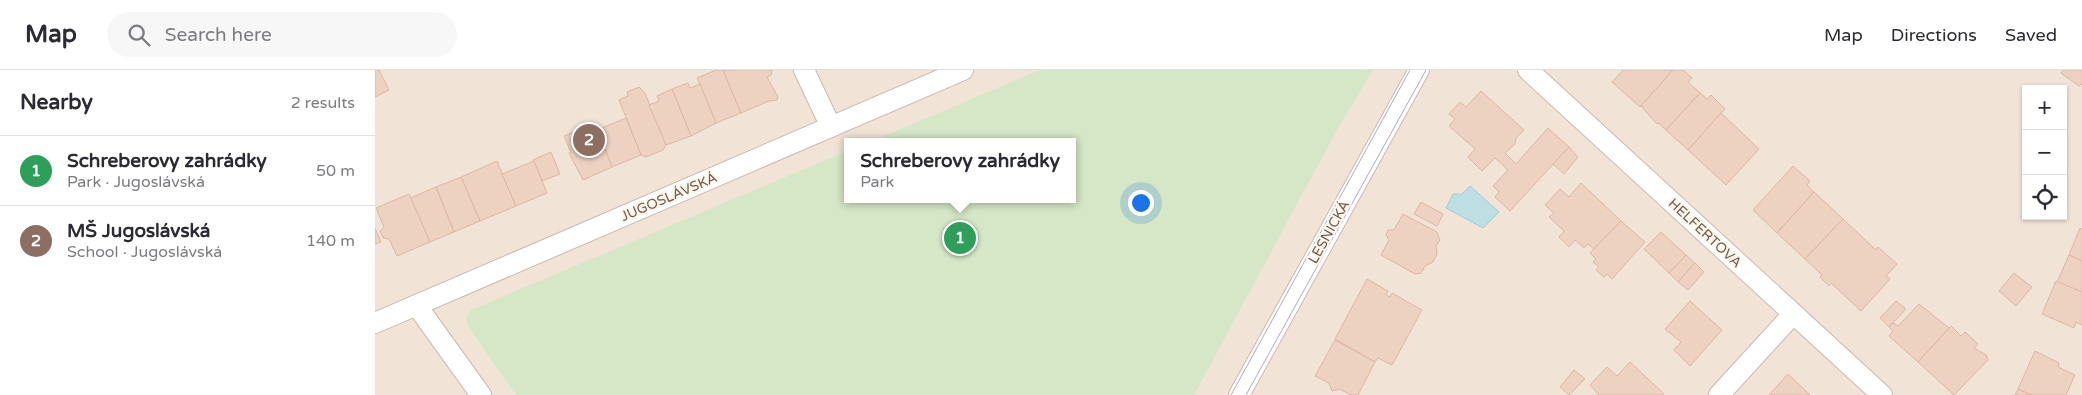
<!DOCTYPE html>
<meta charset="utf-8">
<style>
:root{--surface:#fff;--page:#f7f7f7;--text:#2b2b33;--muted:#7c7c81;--line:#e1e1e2;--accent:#db2777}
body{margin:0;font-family:"Varela Round",sans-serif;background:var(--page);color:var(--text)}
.controls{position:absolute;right:15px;top:15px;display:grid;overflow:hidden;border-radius:0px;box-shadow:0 1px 4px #0004}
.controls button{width:45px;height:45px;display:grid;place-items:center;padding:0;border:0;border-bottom:1px solid var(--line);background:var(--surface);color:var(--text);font:25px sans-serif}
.you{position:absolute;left:765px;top:132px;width:18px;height:18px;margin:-12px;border:4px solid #fff;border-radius:50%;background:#1a73e8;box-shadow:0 0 0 8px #1a73e833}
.badge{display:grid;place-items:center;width:32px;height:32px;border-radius:50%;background:var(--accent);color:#fff;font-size:16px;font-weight:700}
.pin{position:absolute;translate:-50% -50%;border:2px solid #fff;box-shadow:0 1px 5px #0006}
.popup{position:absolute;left:469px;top:68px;width:232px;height:65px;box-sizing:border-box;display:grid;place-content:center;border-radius:0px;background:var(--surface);filter:drop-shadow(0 1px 4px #0005);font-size:16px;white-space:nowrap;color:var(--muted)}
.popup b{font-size:19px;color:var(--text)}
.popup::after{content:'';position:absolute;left:50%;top:100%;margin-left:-10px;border:10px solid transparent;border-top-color:var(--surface)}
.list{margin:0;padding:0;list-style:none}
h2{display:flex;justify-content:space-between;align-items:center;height:65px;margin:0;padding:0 20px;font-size:21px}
h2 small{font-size:16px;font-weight:400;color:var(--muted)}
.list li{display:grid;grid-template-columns:32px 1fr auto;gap:15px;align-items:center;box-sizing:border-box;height:70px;padding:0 20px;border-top:1px solid var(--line)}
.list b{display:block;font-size:19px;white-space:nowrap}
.list p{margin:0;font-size:16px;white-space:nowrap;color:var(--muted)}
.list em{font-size:16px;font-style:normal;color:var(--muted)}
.icon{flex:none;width:28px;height:28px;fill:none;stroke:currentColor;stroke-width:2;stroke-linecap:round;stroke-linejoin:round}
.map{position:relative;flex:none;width:1707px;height:325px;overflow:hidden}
header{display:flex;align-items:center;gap:30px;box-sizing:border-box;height:70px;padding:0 25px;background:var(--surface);border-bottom:1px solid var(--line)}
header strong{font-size:24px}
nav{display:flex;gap:28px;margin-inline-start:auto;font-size:18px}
.search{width:350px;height:45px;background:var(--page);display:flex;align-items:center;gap:12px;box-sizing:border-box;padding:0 18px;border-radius:28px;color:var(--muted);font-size:19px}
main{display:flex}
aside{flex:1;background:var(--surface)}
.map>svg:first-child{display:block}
.residential{fill:#f1e3d6;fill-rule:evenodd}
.green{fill:#d5e7c6}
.water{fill:#bddee2;stroke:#a4ced3}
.building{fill:#edd1c1;stroke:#deb7a3}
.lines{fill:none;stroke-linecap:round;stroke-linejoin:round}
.street-casing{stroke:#cbbaae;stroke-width:22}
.street{stroke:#fff;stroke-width:20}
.tram{stroke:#b4a6c3;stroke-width:1}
.labels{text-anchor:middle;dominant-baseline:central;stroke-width:4.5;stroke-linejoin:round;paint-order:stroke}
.street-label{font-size:14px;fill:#71594e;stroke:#fdf6ed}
</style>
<header>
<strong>Map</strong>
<div class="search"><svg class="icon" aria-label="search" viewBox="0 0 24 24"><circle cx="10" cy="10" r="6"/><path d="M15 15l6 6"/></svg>Search here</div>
<nav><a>Map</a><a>Directions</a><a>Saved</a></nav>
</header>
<main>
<aside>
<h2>Nearby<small>2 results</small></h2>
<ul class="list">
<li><span class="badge" style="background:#2e9e5b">1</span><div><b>Schreberovy zahrádky</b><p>Park · Jugoslávská</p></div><em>50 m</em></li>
<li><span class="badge" style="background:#8d6e63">2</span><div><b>MŠ Jugoslávská</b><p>School · Jugoslávská</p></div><em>140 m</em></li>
</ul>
</aside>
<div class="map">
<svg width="1707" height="325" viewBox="0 0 1707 325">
<rect width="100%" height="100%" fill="#faf2e7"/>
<!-- residential -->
<path class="residential" d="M 0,0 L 1707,0 L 1707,325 L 0,325 ZM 1651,19 L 1688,19 L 1688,146 L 1651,146 ZM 472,72 L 698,72 L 698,129 L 472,129 Z"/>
<!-- green -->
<polygon class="green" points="665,0 998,0 963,58 819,325 141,325 93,256 91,248 96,240 472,81 472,129 698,129 698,72 495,72"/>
<!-- water -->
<polygon class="water" points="1095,116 1124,142 1108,158 1071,138 1078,124 1087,124"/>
<!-- building -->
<g class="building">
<polygon points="0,0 4,0 14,20 0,27"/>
<polygon points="341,0 348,0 366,43 341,53 322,8"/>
<polygon points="348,0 397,0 396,5 392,7 403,27 402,30 394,31 366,43"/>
<polygon points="1248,0 1298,0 1265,37 1237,12"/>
<polygon points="1298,0 1308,0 1317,8 1313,12 1325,23 1291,60 1283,53 1282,54 1266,36"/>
<polygon points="1688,0 1707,0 1707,14 1704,16 1686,3"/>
<polygon points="313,13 315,18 325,14 341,53 316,66 297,19"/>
<polygon points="264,17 270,23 291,75 288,80 271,87 266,85 244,30 253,26 252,22"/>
<polygon points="297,19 316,66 291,75 274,35 284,31 282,26"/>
<polygon points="1106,21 1149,60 1141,68 1140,74 1130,83 1141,94 1173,58 1194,77 1135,141 1120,127 1124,122 1118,116 1133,100 1120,88 1107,101 1093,87 1100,79 1074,56 1080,49 1074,44 1085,32 1091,37"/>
<polygon points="1325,23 1332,29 1336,25 1350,39 1313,80 1291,60"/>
<polygon points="1346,43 1384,79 1351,115 1313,80"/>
<polygon points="251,48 266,85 237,97 222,60"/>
<polygon points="220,54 237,97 208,110 194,83 196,82 189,66"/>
<polygon points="1194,77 1203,87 1189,104 1178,94"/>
<polygon points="176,82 185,104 167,111 158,90"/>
<polygon points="122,91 141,136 105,151 86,107"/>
<polygon points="159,91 172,123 141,136 127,104"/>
<polygon points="1418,96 1435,111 1432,115 1439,122 1402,163 1378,140"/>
<polygon points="86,107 105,151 79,162 61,117"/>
<polygon points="1206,113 1246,151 1219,179 1213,174 1209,178 1200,170 1194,177 1184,167 1189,161 1174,147 1179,143 1170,135 1185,119 1194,127"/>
<polygon points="61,117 79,162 55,172 35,128"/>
<polygon points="1439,122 1468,149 1430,189 1402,163"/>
<polygon points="34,124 55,172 22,186 14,169 8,168 5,161 9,157 1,138"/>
<polygon points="1046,132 1068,144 1062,156 1039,144"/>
<polygon points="1028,144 1062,162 1065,170 1061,176 1062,184 1058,192 1050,196 1046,203 1040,204 1006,185 1014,170 1011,165 1013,160 1019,160"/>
<polygon points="1468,149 1501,180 1503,177 1522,194 1511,206 1515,209 1486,241 1456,213 1454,216 1445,207 1447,205 1430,189"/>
<polygon points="1246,151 1270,172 1237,209 1232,204 1229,207 1221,200 1224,197 1218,192 1221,189 1215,183"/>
<polygon points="0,158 6,172 0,174"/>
<polygon points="1705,158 1707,159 1707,191 1694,185"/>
<polygon points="1286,162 1311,185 1294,203 1269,179"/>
<polygon points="1311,185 1320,193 1303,212 1294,203"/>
<polygon points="1694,185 1707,191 1707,222 1682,212"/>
<polygon points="1320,193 1329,202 1313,220 1303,212"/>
<polygon points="1639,203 1657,217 1641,236 1624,221"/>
<polygon points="992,209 1013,221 1011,225 1015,227 1017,223 1047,240 1017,295 1003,288 1000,292 960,269"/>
<polygon points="1681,211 1707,222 1707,255 1701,252 1699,258 1667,244"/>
<polygon points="1315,231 1347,260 1315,296 1299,280 1306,272 1290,259"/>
<polygon points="1521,231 1531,239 1514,257 1505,248"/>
<polygon points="1544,234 1574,258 1543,292 1514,266 1518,261 1514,257 1519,253 1523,256"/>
<polygon points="1576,256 1586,266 1590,262 1603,274 1599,278 1611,285 1613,290 1579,325 1543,292"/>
<polygon points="960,270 1000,292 983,325 976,325 965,319 957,321 954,313 940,306"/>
<polygon points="1660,281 1684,293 1683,297 1700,305 1691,325 1656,325 1643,319"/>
<polygon points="1255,292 1289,324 1288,325 1224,325 1215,315 1232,297 1242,306"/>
<polygon points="1199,300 1210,309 1194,325 1185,317"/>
<polygon points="1413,304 1435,325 1394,325"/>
<polygon points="1643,319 1656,325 1640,325"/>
</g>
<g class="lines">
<!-- street casing -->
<g class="street-casing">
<g id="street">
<polyline points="429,0 456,57"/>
<polyline points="1153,0 1507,325"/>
<polyline points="42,236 106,325"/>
<polyline points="0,253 588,0"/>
<polyline points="864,325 1044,0"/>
<polyline points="1344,325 1418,244"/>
</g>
</g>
<!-- street -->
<use href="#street" class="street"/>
<!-- tram -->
<g class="tram">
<polyline points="856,325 1035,0"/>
<polyline points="871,325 1051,0"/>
</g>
</g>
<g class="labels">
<!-- street labels -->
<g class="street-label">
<text transform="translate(294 127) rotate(-23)">JUGOSLÁVSKÁ</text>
<text transform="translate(954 162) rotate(-61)">LESNICKÁ</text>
<text transform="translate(1330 163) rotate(43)">HELFERTOVA</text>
</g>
</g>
</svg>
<div class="controls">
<button>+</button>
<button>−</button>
<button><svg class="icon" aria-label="locate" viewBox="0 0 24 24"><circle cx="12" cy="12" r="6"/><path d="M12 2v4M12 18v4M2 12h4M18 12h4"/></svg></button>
</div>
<div class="you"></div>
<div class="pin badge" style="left:585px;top:168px;background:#2e9e5b">1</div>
<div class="popup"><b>Schreberovy zahrádky</b>Park</div>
<div class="pin badge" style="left:214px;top:70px;background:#8d6e63">2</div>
</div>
</main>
